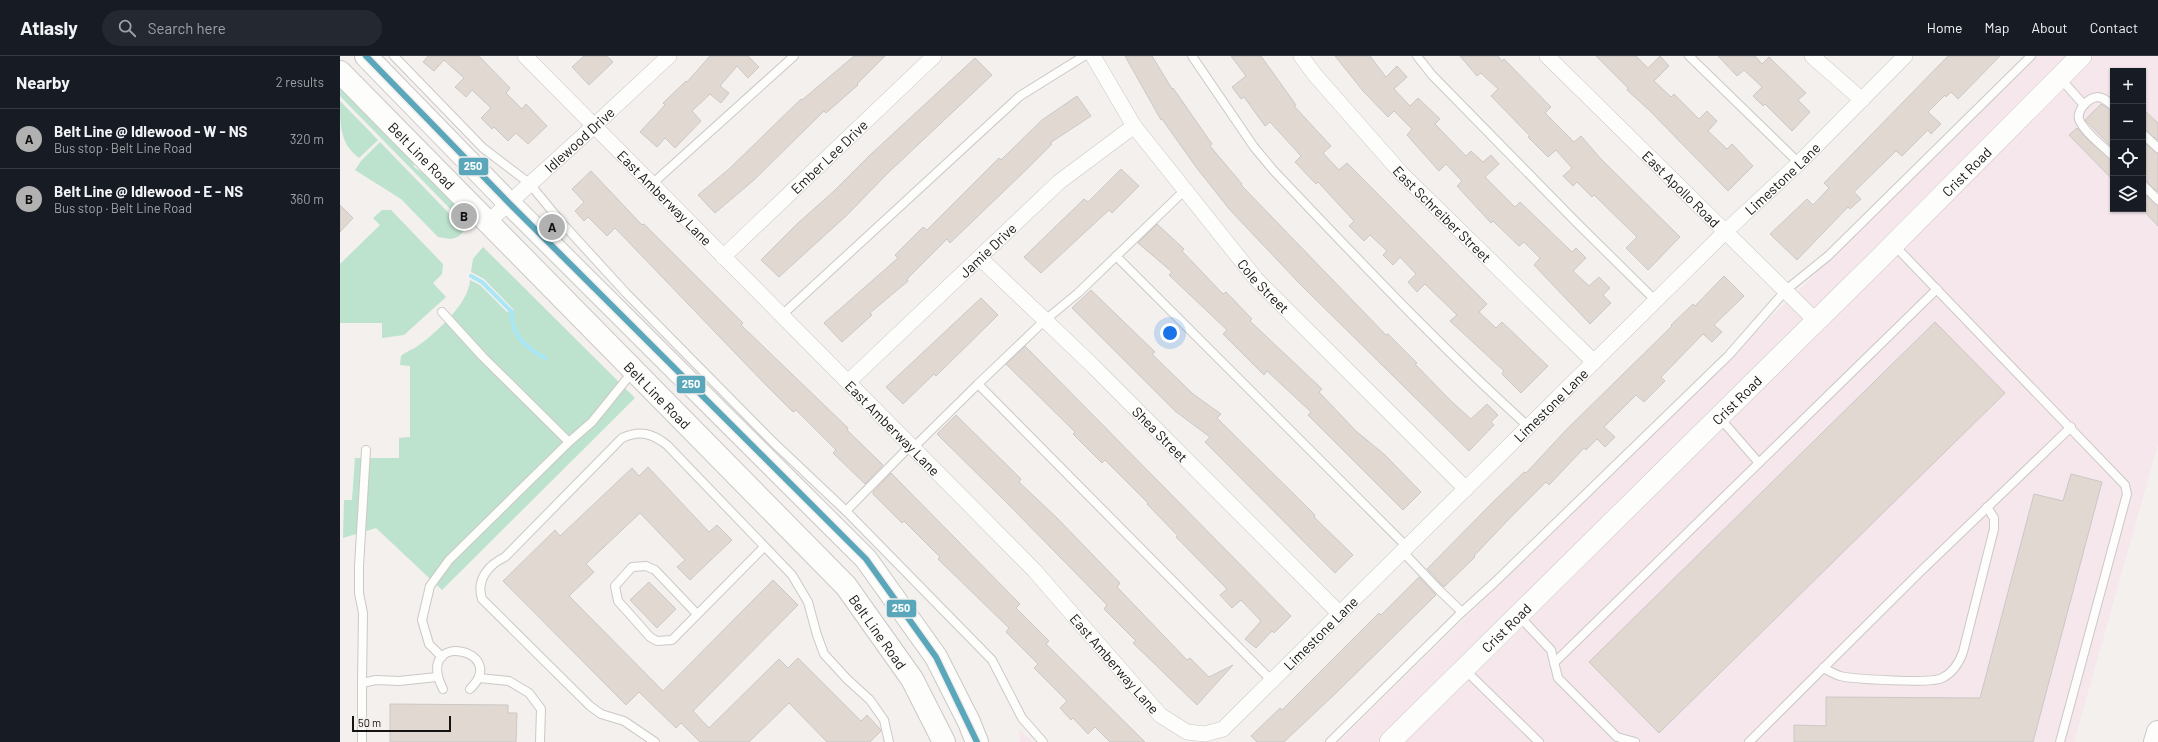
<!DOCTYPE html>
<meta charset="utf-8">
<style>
:root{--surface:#171b24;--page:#242831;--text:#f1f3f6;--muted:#9ea1a6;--line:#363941;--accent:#b1b1b2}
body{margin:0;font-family:Barlow,sans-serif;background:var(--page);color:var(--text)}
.controls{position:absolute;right:12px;top:12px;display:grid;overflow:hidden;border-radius:0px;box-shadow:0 1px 3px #0004}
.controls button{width:36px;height:36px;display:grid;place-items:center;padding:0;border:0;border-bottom:1px solid var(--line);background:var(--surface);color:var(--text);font:20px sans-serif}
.scale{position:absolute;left:12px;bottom:10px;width:99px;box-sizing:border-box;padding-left:4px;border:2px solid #161412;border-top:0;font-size:11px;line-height:14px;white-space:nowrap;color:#161412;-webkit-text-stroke:3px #f5efec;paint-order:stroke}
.you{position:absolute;left:830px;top:277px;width:14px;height:14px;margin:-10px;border:3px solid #fff;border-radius:50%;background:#1a73e8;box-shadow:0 0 0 6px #1a73e833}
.badge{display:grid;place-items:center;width:26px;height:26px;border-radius:50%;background:var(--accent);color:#111;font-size:13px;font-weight:700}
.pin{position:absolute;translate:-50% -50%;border:2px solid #fff;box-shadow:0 1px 4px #0006}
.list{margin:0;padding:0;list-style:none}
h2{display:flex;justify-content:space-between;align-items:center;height:52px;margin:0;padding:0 16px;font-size:17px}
h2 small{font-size:13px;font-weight:400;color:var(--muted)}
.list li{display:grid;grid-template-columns:26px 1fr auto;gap:12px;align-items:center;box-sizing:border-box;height:60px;padding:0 16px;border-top:1px solid var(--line)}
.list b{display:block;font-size:15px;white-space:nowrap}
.list p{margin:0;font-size:13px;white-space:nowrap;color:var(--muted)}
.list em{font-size:13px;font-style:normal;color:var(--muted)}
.icon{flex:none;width:22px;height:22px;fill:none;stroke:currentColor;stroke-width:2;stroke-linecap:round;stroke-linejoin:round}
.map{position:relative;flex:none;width:1818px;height:686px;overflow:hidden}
header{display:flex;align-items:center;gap:24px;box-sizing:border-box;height:56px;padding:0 20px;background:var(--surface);border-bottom:1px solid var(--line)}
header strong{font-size:19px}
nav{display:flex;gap:22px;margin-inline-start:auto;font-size:14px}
.search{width:280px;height:36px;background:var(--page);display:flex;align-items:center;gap:10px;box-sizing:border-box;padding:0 14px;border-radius:22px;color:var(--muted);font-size:15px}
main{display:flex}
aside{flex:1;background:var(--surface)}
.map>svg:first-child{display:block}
.commercial{fill:#f5e7ec;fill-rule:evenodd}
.green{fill:#bde2cd}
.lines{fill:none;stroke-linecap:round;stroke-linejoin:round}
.stream{stroke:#a9e7f6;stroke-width:4}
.building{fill:#e2d8d2;stroke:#cac8c6}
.lane-casing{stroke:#cbc8c6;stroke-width:10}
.street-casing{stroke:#cbc8c6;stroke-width:16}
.secondary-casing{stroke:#cbc8c6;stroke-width:22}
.primary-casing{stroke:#cbc8c6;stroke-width:24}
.lane{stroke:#fdfdfc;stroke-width:8}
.street{stroke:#fdfdfc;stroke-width:15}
.secondary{stroke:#fdfdfc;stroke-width:21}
.primary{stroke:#fdfdfc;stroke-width:22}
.bus-1-casing{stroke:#f5efec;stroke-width:9}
.bus-1{stroke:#5aa7bc;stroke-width:6}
.labels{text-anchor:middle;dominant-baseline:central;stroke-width:3;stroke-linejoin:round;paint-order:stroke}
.street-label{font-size:14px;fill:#161412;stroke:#f5efec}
.line-badge{stroke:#f5efec;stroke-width:1.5}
.badge-label{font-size:11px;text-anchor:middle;font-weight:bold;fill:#fff}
</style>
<header>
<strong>Atlasly</strong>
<div class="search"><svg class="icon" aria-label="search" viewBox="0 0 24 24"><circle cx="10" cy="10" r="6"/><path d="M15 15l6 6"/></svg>Search here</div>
<nav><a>Home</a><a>Map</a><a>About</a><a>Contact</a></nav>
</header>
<main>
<aside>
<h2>Nearby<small>2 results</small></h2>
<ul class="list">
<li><span class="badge">A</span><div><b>Belt Line @ Idlewood - W - NS</b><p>Bus stop · Belt Line Road</p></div><em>320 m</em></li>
<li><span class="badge">B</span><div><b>Belt Line @ Idlewood - E - NS</b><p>Bus stop · Belt Line Road</p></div><em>360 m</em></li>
</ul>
</aside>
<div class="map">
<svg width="1818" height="686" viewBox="0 0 1818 686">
<rect width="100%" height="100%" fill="#f3f0ee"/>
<!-- commercial -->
<g class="commercial">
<path d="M 1697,0 L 1818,0 L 1818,388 L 1734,686 L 999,686 ZM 1773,15 L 1803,15 L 1803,153 L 1773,153 Z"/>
<polygon points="679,673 693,686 680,686"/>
</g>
<!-- green -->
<g class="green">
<polygon points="0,32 73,106 74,111 89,121 127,160 127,170 0,40"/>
<path d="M 0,45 L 38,84 L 19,102 C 0,88 0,69 0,45 Z"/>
<polygon points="40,86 125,174 118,181 111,183 98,181 61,143 15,114 21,105"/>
<polygon points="42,154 51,154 103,208 102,218 93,227 106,241 64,279 42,282 42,267 0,267 0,208 40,169 33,162"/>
<path d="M 143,191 L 295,342 L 102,534 L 36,472 L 3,482 L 4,444 L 12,444 L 15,402 L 59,402 L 59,382 L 70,381 L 70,310 L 60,309 L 61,300 C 66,295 73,294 79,289 C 97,276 129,247 130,224 L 140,229 L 167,256 L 174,254 L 144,223 L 131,216 L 133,203 Z"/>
</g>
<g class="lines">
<!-- stream -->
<path class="stream" d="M 131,220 L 142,226 L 172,256 C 170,279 187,292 205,302"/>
</g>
<!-- building -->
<g class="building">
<polygon points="88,0 139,0 170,32 166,37 182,53 186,48 207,70 188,88 176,77 168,85 154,71 152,73 141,62 151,52 132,34 126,41 115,31 124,22 104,4 94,15 83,6"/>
<polygon points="244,0 267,0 273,6 249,29 232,11"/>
<polygon points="370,0 408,0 419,11 408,22 397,10 380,30 389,37 381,47 370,38 352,55 361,65 335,92 325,82 317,91 300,76 325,49 323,47 346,25 347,26"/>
<polygon points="514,0 545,0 517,28 518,29 486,57 484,55 414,124 375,157 358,139 389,113 461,43 462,44"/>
<polygon points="785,0 812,0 832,33 833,32 872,88 870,90 902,128 901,129 1046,279 1048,278 1077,307 1075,308 1111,345 1131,363 1147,348 1158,359 1151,366 1154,369 1129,395 959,227 890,154 856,111 822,63 821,64"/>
<polygon points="891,0 921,0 956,49 954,50 991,90 983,97 999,114 1007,107 1147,248 1139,256 1156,272 1162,266 1208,310 1181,337 1162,318 1164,315 1110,265 1117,259 1085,228 1077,236 1068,226 1076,218 1060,201 1053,209 1043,199 1047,195 1030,179 1024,185 1009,170 1014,165 978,126 976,128 955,106 961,100 930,66 925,70 904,41 901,43 892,31 906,20"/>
<polygon points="995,0 1030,0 1046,21 1057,10 1067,21 1054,33 1070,50 1078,42 1100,63 1095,68 1126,100 1131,95 1143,106 1151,99 1159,108 1145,121 1175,151 1180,146 1232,196 1236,192 1246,202 1233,215 1249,230 1259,221 1270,232 1263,239 1271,247 1250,268 1194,209 1200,202 1184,186 1179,190 1153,165 1151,167 1117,130 1122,125 1106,108 1099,115 1067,79 1072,73 1054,55 1048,61 1023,35"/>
<polygon points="1120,0 1158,0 1162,5 1164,3 1211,51 1205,57 1234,86 1241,80 1261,103 1340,181 1308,214 1286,192 1297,181 1254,139 1252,141 1237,126 1233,130 1223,120 1232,112 1216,94 1208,101 1188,81 1190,80 1151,40 1158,33 1141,17 1137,20"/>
<polygon points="1256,0 1296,0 1308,12 1320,0 1329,10 1314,25 1331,41 1334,38 1359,63 1367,55 1377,65 1368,75 1387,93 1392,88 1413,110 1388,135 1309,54 1287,34 1288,32"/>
<polygon points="1378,0 1415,0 1422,8 1429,1 1466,37 1458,44 1470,56 1452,75 1425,48 1423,50 1413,40 1422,31 1404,14 1397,20"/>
<polygon points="1608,0 1660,0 1618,43 1611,36 1606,41 1605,39 1588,56 1601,68 1591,78 1588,74 1562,100 1556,95 1514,136 1521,143 1510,153 1508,151 1457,204 1430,178 1467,143 1473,149 1489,132 1484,127"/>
<polygon points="635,2 652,19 548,117 506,160 439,221 421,204 457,168 494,135 530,99"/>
<polygon points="737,40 751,60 710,87 712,88 687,113 610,187 607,183 567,223 568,225 530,257 532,259 502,286 484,267 558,202 555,199 583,171 587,174 659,102 661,104 702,64"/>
<polygon points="1761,48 1773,55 1773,92 1745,64"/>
<polygon points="1803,53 1818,67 1818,84 1803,73"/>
<polygon points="1737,72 1750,86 1773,105 1773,124 1729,79"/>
<polygon points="1803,86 1818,97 1818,136 1803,124"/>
<polygon points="781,113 799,130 772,157 769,154 701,217 684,201 744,143 748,146"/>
<polygon points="251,115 302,169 304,168 403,267 401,269 508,372 507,374 543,409 525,428 493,397 496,394 456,354 453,356 424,327 275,172 267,180 248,161 244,165 235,155 244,146 232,133"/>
<polygon points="1803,137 1818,149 1818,170 1803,154"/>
<polygon points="0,149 13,162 0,176"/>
<polygon points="817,168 844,193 842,195 883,238 886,236 912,263 910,265 982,333 979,336 1016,375 1045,399 1081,436 1063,454 968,359 971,356 927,315 924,319 883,278 887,274 829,219 832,216 798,187"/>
<polygon points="1384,220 1404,240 1374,269 1382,276 1372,286 1363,278 1321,321 1325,325 1304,346 1296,339 1264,371 1275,381 1265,391 1257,383 1246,394 1244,392 1209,429 1206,426 1169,463 1134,500 1135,501 1104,531 1087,513 1152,447 1184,416 1186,417 1227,373 1332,270 1331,269 1353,248 1355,250"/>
<polygon points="751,234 815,296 812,298 853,338 881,358 877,362 975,459 974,461 1013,499 995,517 865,386 870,381 835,355 732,252"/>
<polygon points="641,242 658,259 596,320 594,318 563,348 546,331"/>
<polygon points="1595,266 1665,337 1319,677 1249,606"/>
<polygon points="685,290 951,560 934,577 932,575 916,592 905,583 921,565 901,544 892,552 880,539 887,533 836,481 838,480 807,448 808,447 765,404 762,407 733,378 735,376 666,308"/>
<polygon points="616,359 681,423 679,426 717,462 780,527 777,531 847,604 850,602 869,621 893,609 857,649 793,587 796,585 764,553 767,549 667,447 597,378"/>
<polygon points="308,411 369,476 377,469 392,484 350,524 337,511 345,504 300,457 246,508 254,516 229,540 323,635 433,524 458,549 353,655 369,672 439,603 448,612 458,602 521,665 527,659 540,673 541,675 530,686 487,686 449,647 409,686 360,686 341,667 336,672 299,636 286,649 163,525 215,474 220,480 292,412 299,420"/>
<polygon points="551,417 680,548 676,552 709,585 706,588 805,686 770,686 755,671 748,678 733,662 731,664 720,652 727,645 694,612 698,608 666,576 669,572 598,503 600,501 564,465 562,467 533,438 533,436"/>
<polygon points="1731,418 1762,426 1693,686 1454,686 1454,669 1486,670 1486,641 1640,642 1694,438 1723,445"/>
<polygon points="1079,521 1096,539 997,636 944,686 917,686 911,680 940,652 942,654 1039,557 1041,559"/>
<polygon points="309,526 336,553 317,572 290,544"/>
<polygon points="50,648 168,649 168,657 177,657 176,686 50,686"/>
</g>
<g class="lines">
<!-- lane casing -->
<g class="lane-casing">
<g id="lane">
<polyline points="54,0 143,92 189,127 222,167 286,237 433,386 506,455 571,389"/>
<path d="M 852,0 L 914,91 L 934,115 C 1017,202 1099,290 1189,371"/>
<polyline points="1077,0 1092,19 1237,167 1316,245"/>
<polyline points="1349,0 1459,107"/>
<polyline points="1720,22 1744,49"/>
<path d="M 1773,50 C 1768,46 1764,41 1757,41 C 1748,42 1737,54 1739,63 C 1742,74 1764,91 1773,100"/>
<polyline points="1803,78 1818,92"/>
<polyline points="312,128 454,0"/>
<polyline points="1803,129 1818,144"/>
<polyline points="846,133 738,237 704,265 638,328 931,624"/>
<polyline points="1554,189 1785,429 1787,438 1720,686"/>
<polyline points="776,200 1067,491"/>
<polyline points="102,256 143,301 229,386 252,366 294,314"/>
<polyline points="442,259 680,40 744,0"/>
<polyline points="1379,361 1419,407"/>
<polyline points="573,392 638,328"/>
<polyline points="506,455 652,604 682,662 703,686"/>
<polyline points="1062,495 1099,534 1122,556 1155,526 1389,299 1446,234 1488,200 1691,0"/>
<polyline points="357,558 315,514 306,510 292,511 275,530 278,545 310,581 317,585 332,584 424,491"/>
<polyline points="1178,559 1211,594 1218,622 1277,681 1295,686"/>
<polyline points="102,601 89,588 82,564 90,530 109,504 229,386"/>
<polyline points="1214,607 1597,233"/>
<path d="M 1483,612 C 1489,615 1494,618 1500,620 C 1513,623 1592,628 1602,622 C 1613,617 1619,607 1623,596 L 1654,473 L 1654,462 L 1647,451"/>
<polyline points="1124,613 1199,686"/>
<polyline points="139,622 169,625 189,637 201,653 200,686"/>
<polyline points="22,627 23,557 19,537 19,510 26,394"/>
<path d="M 103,633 C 73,573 171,593 130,633"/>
<polyline points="22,686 22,627 36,624 59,625 97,621"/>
<path d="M 315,686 L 284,665 L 261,658 L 250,650 L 142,543 C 136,524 148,509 165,501 L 282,382 C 300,374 312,377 327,389 L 452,519 L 468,546 L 477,579 L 484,598 L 507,623 L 530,644 L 544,664 L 549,686"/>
<polyline points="990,686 1122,556"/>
<polyline points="1409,686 1580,516 1731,371"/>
</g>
</g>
<!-- street casing -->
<g class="street-casing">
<g id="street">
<path id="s1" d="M 185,0 L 694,514 L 820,659 L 847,676 L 865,678 L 883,673 L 1386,175 L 1459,107 L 1565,0"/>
<path id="s2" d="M 753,0 L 794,70 L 916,223 L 1126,433"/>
<path id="s3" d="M 961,0 L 975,19 L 1062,118 L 1254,306"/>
<path id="s4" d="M 1207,0 L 1476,265"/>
<polyline points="1472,0 1522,44"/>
<path id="s5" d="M 148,166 L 255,69 L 329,0"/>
<path id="s6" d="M 383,201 L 594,0"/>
<path id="s7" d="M 640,202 L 753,310 L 999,557"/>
<path id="s8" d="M 508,326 L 719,126 L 794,70"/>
</g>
</g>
<!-- secondary casing -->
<g class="secondary-casing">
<g id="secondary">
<path id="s9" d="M 1050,686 L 1541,201 L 1741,0"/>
</g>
</g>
<!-- primary casing -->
<g class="primary-casing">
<g id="primary">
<polyline points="26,0 168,146 526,503 596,601 629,666 637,686"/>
<path id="s10" d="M 0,16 L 506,530 L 572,623 L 604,686"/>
<polyline points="1815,686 1818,676"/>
</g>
</g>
<!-- lane -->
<use href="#lane" class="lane"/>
<!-- street -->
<use href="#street" class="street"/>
<!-- secondary -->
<use href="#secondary" class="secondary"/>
<!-- primary -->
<use href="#primary" class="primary"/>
<!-- bus-1 casing -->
<g class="bus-1-casing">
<polyline id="bus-1" points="26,0 168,146 526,503 596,601 637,686"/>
</g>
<!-- bus-1 -->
<use href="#bus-1" class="bus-1"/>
</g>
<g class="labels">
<!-- street labels -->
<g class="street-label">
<text stroke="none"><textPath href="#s5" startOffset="123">Idlewood Drive</textPath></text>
<text stroke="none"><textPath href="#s10" startOffset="117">Belt Line Road</textPath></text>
<text stroke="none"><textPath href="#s6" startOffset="146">Ember Lee Drive</textPath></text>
<text stroke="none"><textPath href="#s9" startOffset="811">Crist Road</textPath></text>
<text stroke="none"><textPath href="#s1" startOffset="1769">Limestone Lane</textPath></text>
<text stroke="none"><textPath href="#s4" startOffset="189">East Apollo Road</textPath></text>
<text stroke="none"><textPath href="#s1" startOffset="199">East Amberway Lane</textPath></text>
<text stroke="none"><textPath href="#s3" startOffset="212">East Schreiber Street</textPath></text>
<text stroke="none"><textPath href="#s8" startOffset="192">Jamie Drive</textPath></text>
<text stroke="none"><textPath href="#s2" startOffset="287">Cole Street</textPath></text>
<text stroke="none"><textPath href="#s10" startOffset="453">Belt Line Road</textPath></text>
<text stroke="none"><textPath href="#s9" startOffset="487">Crist Road</textPath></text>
<text stroke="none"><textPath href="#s1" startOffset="1445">Limestone Lane</textPath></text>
<text stroke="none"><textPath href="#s1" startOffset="523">East Amberway Lane</textPath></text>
<text stroke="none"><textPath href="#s7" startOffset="252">Shea Street</textPath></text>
<text stroke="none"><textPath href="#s9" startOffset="163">Crist Road</textPath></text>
<text stroke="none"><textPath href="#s10" startOffset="777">Belt Line Road</textPath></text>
<text stroke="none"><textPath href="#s1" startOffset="1121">Limestone Lane</textPath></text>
<text stroke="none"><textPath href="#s1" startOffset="847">East Amberway Lane</textPath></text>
</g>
</g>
<g class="line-badge">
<rect x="118" y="101" width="31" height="19" rx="4" fill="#5aa7bc"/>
<rect x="336" y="319" width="30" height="19" rx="4" fill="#5aa7bc"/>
<rect x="546" y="543" width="31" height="19" rx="4" fill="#5aa7bc"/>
</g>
<g class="badge-label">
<text x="133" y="114">250</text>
<text x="351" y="332">250</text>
<text x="561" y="556">250</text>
</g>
</svg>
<div class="controls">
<button>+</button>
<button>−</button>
<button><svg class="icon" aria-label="locate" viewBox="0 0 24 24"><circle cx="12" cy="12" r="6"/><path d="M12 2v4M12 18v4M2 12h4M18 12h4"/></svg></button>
<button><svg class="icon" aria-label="layers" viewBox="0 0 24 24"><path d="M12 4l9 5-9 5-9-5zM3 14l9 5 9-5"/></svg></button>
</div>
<div class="scale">50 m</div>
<div class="you"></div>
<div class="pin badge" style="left:212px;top:171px">A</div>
<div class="pin badge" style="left:124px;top:160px">B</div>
</div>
</main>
